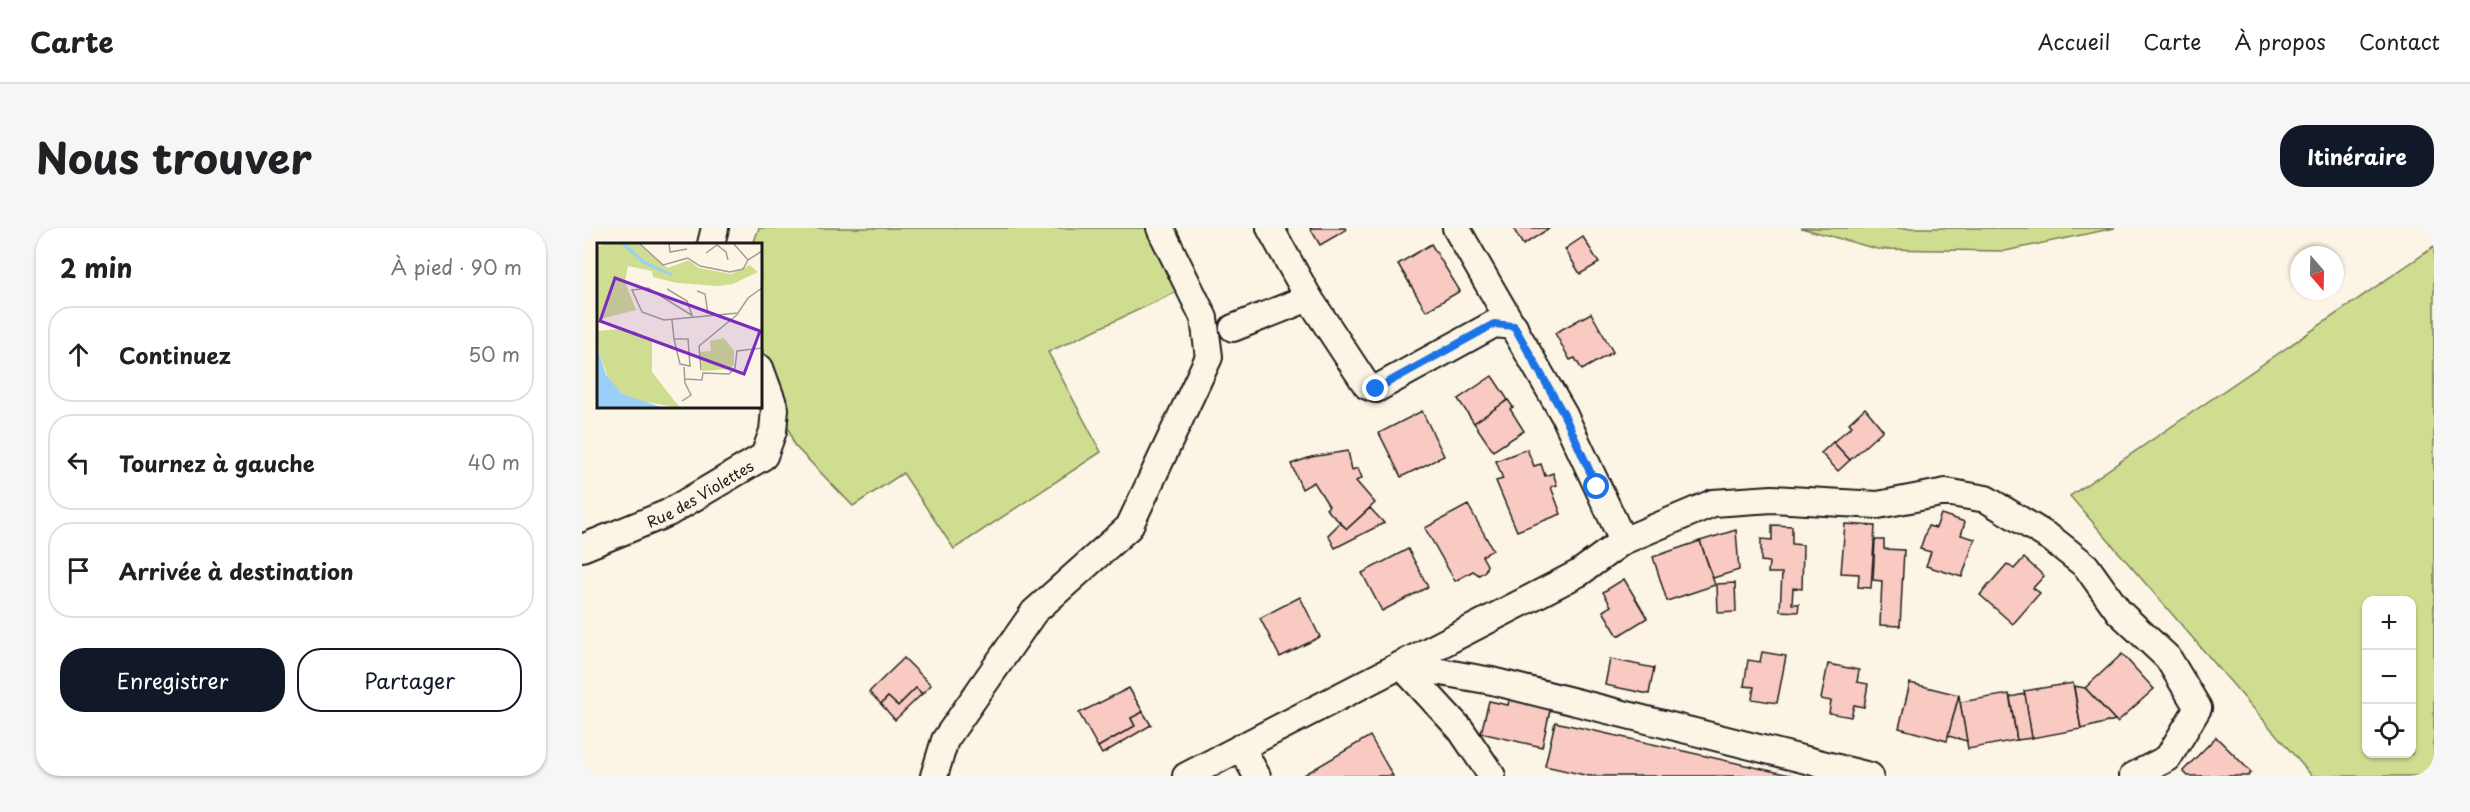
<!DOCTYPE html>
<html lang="fr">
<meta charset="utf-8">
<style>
:root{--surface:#fff;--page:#f6f6f6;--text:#202124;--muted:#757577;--line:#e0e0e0;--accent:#111827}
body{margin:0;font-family:"Playpen Sans",sans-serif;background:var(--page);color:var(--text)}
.controls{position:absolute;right:18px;bottom:18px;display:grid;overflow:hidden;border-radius:12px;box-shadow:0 2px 4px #0004}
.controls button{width:54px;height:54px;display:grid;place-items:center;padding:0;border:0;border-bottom:2px solid var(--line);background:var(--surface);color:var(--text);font:30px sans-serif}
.compass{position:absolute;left:1708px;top:18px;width:54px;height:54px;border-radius:50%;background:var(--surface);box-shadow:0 2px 4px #0004;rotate:160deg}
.stop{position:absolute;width:18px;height:18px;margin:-14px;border:4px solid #1a73e8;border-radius:50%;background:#fff}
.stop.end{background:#1a73e8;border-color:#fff;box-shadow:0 2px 6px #0008}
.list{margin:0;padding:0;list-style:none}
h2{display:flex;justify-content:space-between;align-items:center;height:78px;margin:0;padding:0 24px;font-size:26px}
h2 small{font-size:20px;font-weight:400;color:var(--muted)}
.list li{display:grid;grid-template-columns:39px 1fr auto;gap:18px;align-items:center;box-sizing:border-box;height:96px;margin:0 12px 12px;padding:0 12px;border:2px solid var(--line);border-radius:24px}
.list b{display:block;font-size:22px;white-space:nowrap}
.list em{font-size:20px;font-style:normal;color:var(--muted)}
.actions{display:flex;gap:12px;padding:18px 24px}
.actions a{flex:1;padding:14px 0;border:2px solid var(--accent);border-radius:24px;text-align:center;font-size:21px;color:var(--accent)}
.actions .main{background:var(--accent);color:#fff}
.icon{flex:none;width:33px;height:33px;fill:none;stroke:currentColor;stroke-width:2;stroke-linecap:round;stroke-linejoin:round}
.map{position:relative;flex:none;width:1852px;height:548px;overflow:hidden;border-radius:24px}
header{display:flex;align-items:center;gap:36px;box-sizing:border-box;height:84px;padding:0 30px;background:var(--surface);border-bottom:2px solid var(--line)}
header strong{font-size:28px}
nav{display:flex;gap:33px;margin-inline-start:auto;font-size:21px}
.intro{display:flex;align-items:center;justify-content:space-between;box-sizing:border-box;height:144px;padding:0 36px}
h1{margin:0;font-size:42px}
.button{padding:15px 27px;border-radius:24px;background:var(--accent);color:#fff;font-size:21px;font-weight:700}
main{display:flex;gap:36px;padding:0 36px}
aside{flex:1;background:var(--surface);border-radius:24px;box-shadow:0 2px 4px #0004}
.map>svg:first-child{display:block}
.green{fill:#cfdd90;stroke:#767c56;stroke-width:1.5;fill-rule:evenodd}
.building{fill:#f9cac1;stroke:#1c1c1c;stroke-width:1.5}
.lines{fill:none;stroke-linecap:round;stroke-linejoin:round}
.minor-casing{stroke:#1c1c1c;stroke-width:30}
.minor{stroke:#fcf5e5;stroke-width:26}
.route{stroke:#1a73e8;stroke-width:8}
.labels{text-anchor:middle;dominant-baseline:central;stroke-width:6;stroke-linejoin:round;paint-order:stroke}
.street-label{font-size:15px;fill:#1c1c1c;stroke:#fcf5e5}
.inset-river{fill:none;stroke:#99cff8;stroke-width:3}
.inset-road{fill:none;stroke:#a29e95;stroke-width:1.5}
.view{fill:#7b2cbf;fill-opacity:0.15;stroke:#7b2cbf;stroke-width:3}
.inset-edge{fill:none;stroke:#1c1c1c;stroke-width:3}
</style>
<header>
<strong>Carte</strong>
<nav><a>Accueil</a><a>Carte</a><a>À propos</a><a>Contact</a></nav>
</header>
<div class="intro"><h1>Nous trouver</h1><a class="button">Itinéraire</a></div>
<main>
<aside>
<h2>2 min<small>À pied · 90 m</small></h2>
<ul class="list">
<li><svg class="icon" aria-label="ahead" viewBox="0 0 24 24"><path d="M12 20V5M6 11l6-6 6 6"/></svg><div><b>Continuez</b></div><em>50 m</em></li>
<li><svg class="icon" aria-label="left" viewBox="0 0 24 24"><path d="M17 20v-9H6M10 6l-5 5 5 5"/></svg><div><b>Tournez à gauche</b></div><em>40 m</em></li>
<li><svg class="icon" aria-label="arrive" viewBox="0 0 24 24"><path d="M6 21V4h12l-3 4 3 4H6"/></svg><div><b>Arrivée à destination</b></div></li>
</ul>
<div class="actions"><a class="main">Enregistrer</a><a>Partager</a></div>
</aside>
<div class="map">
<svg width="1852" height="548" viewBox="0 0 1852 548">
<rect width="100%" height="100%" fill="#fcf5e5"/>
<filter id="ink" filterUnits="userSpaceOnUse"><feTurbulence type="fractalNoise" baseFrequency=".0167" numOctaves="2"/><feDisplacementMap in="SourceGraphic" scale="12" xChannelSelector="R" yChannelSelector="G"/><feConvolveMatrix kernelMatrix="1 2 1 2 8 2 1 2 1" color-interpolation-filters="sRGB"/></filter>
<g filter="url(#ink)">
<!-- green -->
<g class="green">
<polygon points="177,0 565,0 597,63 466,124 519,224 372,321 321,245 271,278 212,217 179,117 178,16 171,16"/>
<polygon points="1219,0 1533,0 1423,23 1295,21"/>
<path d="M 1852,19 L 1852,548 L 1730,548 L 1488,268 ZM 1784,373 L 1830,373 L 1830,526 L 1784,526 Z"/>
</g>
<!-- building -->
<g class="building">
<polygon points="728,0 763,0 764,2 738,17"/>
<polygon points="931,0 968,0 941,17"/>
<polygon points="1001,9 1017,35 998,46 983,21"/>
<polygon points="849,16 878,63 844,83 816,36"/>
<polygon points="1009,85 1031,124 1000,142 993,130 988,132 973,105"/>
<polygon points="910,148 926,172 892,195 876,171"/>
<polygon points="926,172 931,179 928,181 942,203 911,223 892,195"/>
<polygon points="1283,180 1301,202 1268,232 1251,214 1270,198 1267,195"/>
<polygon points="840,183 862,228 819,249 797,205"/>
<polygon points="1251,214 1268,232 1256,243 1239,225"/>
<polygon points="945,221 952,238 959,236 963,248 971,245 975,257 969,259 979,286 935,303 914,253 921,251 914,233"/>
<polygon points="766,223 770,242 776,240 780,250 774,253 793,275 765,301 744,281 747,278 732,254 720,261 709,236 729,229"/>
<polygon points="886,277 911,322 900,328 905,337 903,343 897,347 891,343 873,353 843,300"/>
<polygon points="788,280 802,295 753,320 746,307 758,295 765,301"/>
<polygon points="1359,286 1383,294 1379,307 1393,311 1380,349 1344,338 1349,324 1338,321 1346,298 1354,300"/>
<polygon points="1263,296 1293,298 1289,360 1276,359 1277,346 1259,345"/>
<polygon points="1190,297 1210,298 1210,316 1221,317 1220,361 1211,360 1210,376 1217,376 1216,384 1198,383 1200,345 1186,345 1187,334 1179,333 1179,311 1190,312"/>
<polygon points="1154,302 1157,342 1131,350 1118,313"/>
<polygon points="1293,312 1302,312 1302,321 1322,322 1318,398 1298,397 1300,353 1291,352"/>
<polygon points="1118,313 1133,357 1085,373 1071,329"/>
<polygon points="826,321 846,359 800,383 780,345"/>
<polygon points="1442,330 1462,348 1451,360 1458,365 1431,396 1398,367 1425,336 1432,341"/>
<polygon points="1042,351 1065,390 1036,408 1021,383 1029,378 1021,364"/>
<polygon points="1153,355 1154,384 1136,385 1135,356"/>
<polygon points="718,369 738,409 698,429 678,390"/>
<polygon points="1180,424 1204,428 1195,475 1170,471 1172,459 1162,458 1166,432 1178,434"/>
<polygon points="1540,426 1572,461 1535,494 1503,460"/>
<polygon points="322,430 349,457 340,466 334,460 316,478 306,469 299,476 287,464"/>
<polygon points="1028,431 1072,440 1067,466 1023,457"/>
<polygon points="1246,436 1277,442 1275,454 1286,456 1282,479 1272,477 1269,489 1247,485 1249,473 1239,471"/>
<polygon points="1328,455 1377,467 1365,513 1317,500"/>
<polygon points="1491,455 1499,501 1450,510 1442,463"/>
<polygon points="1492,458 1503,460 1533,492 1499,501"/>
<polygon points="334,460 340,466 313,492 299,476 306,469 316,478"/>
<polygon points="547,460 561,484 549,490 553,498 516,519 497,485"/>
<polygon points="929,464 970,473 960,519 899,505 907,473 926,477"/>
<polygon points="1427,466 1435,512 1386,521 1378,474"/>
<polygon points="1443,466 1450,510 1435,512 1428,469"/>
<polygon points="1377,467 1378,474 1385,513 1366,508"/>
<polygon points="561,484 569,497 520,526 516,519 553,498 549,490"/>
<polygon points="973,494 1212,548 1007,548 963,538"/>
<polygon points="788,508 811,548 722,548 722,547"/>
<polygon points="1634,509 1669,544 1666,548 1606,548 1601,543"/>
</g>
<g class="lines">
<!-- minor casing -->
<g class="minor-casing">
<g id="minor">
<polyline points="688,0 727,70 785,158 794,161 912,96 932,98"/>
<polyline points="874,0 982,187 1041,313"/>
<polyline points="129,16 133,0"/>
<polyline points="651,100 727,70"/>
<path id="s1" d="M 0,320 L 86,285 L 182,228 L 191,203 L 193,181 L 178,140"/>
<polyline points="819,437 910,453 1288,548"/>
<polyline points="819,437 879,502 910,548"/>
<polyline points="659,519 675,548"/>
<polyline points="352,548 363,512 452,384 547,299 627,129 622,90 578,0"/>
<polyline points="604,548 997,345 1041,313 1131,275 1190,271 1296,277 1364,264 1404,271 1470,311 1504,338 1537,384 1586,430 1616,480 1586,530 1551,548"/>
</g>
</g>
<!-- minor -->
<use href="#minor" class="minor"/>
</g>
</g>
<g class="lines" filter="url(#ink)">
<!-- route -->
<polyline class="route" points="794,161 912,96 932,98 982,187 1015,259"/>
</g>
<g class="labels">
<!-- street labels -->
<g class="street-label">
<text stroke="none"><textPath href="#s1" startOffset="130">Rue des Violettes</textPath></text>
</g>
</g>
<!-- overview -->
<g transform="translate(15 15)">
<rect width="165" height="165" fill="#fcf5e5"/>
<path d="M 10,0 L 41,0 L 71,25 L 92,17 L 102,25 L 134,31 L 153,22 L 161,29 L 136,41 L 121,43 L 80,40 L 56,34 L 55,28 L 31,23 L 28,39 L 39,67 L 0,77 L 0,4 ZM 21,86 L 37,88 L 55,98 L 55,129 L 83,165 L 27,155 L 13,141 L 0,103 L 0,88 ZM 127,95 L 137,108 L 137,122 L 133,126 L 105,128 L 103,109 L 114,108 L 113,98 Z" fill="#cfdd90"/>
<path d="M 0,103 L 9,132 L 25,151 L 67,165 L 0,165 Z" fill="#99cff8"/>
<path class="inset-river" d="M 25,0 L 48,20 L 75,32"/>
<path class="inset-road" d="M 42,0 L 66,22 L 91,15M 72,0 L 73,9 L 90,6M 136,0 L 151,17 L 165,8M 109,10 L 120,2 L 129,9 L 131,17M 91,15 L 103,23 L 133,29 L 146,26 L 151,17M 70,46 L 90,58 L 95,72M 100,48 L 108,51 L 111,71M 96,73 L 51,45 L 35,47 L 45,69 L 67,77 L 141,70 L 151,55 L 165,45M 75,77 L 77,96 L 83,121 L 93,123 L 91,96 L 77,96M 104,127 L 102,103 L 141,71M 88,136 L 105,137 L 106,130 L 132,131 L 138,125 L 140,108 L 165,105M 85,158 L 94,152 L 88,140 L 87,124"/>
<path class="view" d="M 18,35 L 163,88 L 147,131 L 3,78 Z"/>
<rect width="165" height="165" class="inset-edge"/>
</g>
</svg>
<div class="controls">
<button>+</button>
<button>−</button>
<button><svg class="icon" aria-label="locate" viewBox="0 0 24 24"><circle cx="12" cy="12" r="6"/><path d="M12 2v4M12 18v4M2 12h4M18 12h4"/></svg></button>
</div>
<svg class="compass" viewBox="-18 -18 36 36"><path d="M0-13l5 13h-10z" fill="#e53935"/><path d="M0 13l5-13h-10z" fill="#757577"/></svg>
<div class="stop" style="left:1015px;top:259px"></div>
<div class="stop end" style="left:794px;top:161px"></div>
</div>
</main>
